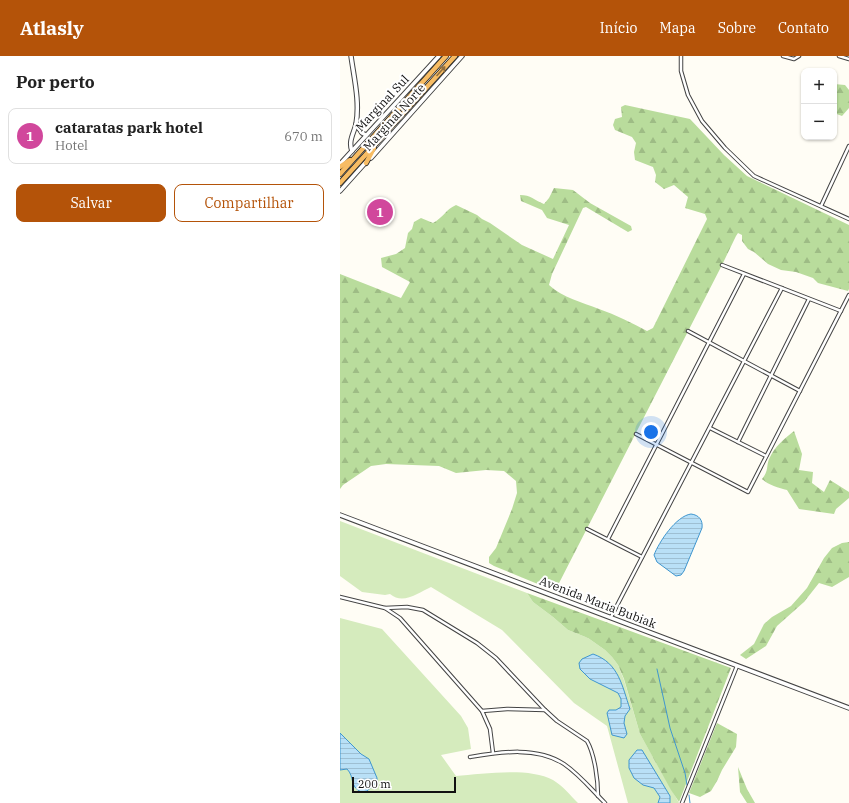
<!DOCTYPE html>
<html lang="pt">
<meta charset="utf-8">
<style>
:root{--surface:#fff;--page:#f2f2f2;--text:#222;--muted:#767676;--line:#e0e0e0;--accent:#b45309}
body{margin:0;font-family:"IBM Plex Serif",serif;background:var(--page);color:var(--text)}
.controls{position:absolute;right:12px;top:12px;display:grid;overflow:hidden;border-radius:8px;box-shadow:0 1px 3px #0004}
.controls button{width:36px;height:36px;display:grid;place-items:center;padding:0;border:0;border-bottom:1px solid var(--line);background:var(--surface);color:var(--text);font:20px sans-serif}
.scale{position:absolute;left:12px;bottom:10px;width:104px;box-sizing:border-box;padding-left:4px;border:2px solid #111;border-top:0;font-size:11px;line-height:14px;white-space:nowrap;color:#111;-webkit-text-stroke:3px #fff;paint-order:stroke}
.you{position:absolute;left:311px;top:376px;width:14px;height:14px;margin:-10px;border:3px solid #fff;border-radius:50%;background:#1a73e8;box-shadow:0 0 0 6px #1a73e833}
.badge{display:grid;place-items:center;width:26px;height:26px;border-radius:50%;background:var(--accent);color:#fff;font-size:13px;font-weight:700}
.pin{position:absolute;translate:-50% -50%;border:2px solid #fff;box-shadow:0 1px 4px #0006}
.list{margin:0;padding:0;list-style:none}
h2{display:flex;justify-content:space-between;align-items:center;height:52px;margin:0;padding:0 16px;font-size:17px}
h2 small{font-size:13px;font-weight:400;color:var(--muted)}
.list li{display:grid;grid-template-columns:26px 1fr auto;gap:12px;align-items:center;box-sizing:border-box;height:56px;margin:0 8px 8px;padding:0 8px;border:1px solid var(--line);border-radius:8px}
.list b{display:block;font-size:15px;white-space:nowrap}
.list p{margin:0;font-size:13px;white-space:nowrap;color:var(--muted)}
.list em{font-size:13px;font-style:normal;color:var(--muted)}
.actions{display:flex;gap:8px;padding:12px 16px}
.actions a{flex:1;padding:9px 0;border:1px solid var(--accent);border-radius:8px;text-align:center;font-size:14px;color:var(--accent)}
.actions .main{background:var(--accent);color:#fff}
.map{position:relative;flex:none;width:509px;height:747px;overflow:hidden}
header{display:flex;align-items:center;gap:24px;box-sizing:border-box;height:56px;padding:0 20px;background:var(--accent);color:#fff}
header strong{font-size:19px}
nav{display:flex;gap:22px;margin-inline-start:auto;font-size:14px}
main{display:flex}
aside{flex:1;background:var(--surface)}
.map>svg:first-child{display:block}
.grass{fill:#d5ebbd}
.forest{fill:url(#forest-firs)}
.water{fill:url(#water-rules);stroke:#3f96cf}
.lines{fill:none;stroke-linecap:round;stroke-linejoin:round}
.stream{stroke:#3f96cf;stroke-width:1}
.minor-casing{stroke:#444;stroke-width:4.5}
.tertiary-casing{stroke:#444;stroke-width:5.5}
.trunk-casing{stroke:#222;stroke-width:6}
.minor{stroke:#fff;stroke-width:2.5}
.tertiary{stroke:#fff;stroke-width:3.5}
.trunk{stroke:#f7bc64;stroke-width:4.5}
.oneway{stroke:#906f3f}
.labels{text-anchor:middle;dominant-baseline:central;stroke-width:4;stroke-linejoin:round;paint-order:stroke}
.street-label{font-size:12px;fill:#111;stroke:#fff}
</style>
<header>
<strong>Atlasly</strong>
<nav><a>Início</a><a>Mapa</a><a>Sobre</a><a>Contato</a></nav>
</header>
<main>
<aside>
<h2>Por perto<small></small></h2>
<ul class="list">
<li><span class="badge" style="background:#d1479c">1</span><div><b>cataratas park hotel</b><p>Hotel</p></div><em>670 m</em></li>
</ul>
<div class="actions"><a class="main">Salvar</a><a>Compartilhar</a></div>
</aside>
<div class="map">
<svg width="509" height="747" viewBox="0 0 509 747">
<defs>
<pattern id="forest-firs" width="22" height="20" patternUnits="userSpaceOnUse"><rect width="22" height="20" fill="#b9dc9c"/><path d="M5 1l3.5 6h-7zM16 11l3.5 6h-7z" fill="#9ebc85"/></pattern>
<pattern id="water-rules" width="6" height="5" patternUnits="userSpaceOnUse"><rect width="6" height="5" fill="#b9e0f7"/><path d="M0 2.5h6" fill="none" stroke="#9ebfd3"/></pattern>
</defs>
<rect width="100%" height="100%" fill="#fffdf5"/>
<!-- grass -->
<g class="grass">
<path d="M 0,465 L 187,537 L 193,546 L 213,561 L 228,574 L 248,582 L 265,594 L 272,601 L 278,609 L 284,624 L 300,678 L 339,747 L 288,747 L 267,670 L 234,647 L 162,574 L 91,531 C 78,537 63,549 50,538 L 45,539 L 22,536 L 0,520 Z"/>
<path d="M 0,562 L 42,573 L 121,660 L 128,672 L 131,693 L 101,699 L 116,720 C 143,718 189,711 213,724 C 223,730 230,739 238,747 L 0,747 Z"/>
</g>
<!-- forest -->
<g class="forest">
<polygon points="494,28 505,29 509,34 509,52 502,60 494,57"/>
<path d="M 285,49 L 350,63 L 384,99 L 407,120 L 509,169 L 509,233 L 508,235 L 478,227 L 473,222 L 456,216 L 441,214 L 428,208 L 414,196 L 408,193 L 402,185 L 402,179 L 398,177 L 396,180 L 382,209 L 216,533 L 205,531 L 154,510 L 149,507 L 149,501 L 156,492 L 172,453 L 177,437 L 176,425 L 164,415 L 146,414 L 116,417 L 99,410 L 46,408 L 31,410 L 3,429 L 0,433 L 0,218 L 61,242 L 70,226 L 42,211 L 41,202 L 56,198 L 65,192 L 68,177 L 72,173 L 74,166 L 81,162 L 93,167 C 104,161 105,154 116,149 L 137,159 L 142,163 L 150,167 L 182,189 L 213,203 L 229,169 L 207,162 L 202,154 L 181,145 L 180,139 C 191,139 194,144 204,148 L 209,142 L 214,132 L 233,134 L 250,147 L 291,170 L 292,174 L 288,176 L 246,151 L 243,152 L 212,218 L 209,229 C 223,242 242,246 259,253 C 276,259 292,267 307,275 L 313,272 L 367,163 L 365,158 L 345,152 L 348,141 L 334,129 L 324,133 L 315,126 L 316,119 L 313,111 L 295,104 L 294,96 L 296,87 L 292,81 L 275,74 L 273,69 L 275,63 L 282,61 L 281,51 Z"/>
<path d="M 454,375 L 462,398 L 459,414 L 473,416 L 472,427 L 484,436 L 490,424 L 509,436 L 509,442 L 496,453 L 494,458 L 459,453 L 447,434 C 439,432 428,429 422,423 C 429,414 426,411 429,403 C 435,390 444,383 454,375 Z"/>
<polygon points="509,486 509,521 492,531 479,527 464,546 437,570 426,590 406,603 400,599 414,588 424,568 432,561 451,550 467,532 484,502 492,492 502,487"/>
<polygon points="187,537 391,612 339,746 331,734 300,678 284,623 278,609 272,601 265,594 248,582 228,574 213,561 193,546"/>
<polygon points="377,667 397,678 396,691 382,714 377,725 371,735 360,741 349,737"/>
<polygon points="398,711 407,733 415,747 407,747 400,736"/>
</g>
<!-- water -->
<g class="water">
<path d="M 351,458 C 359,459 363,464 362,472 L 344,515 L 341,519 L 336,520 L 317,506 L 314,499 C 319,486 336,460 351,458 Z"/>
<path d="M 253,598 C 279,607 282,630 290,653 L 285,660 L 284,667 L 287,678 L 284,682 L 272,679 L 267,657 L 269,654 L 276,654 L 281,651 L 281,643 L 278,637 L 250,623 L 240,613 L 239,607 L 242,603 Z"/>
<path d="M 0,677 L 21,698 L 29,703 L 37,722 L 37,726 L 27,735 L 21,736 C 9,730 15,721 7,713 L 0,714 Z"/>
<polygon points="297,694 302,694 330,740 330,747 318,747 320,741 314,732 303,729 294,722 289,712 289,704"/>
</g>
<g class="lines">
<!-- stream -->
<g class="stream">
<polyline points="317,613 330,672 345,717 347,729"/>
<polyline points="349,739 350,747"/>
</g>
<!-- minor casing -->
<g class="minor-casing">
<g id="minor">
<polyline points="341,0 341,15 348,39 362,65 385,92 414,120 509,163"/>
<polyline points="443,0 454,3 459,0"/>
<polyline points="499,0 509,3"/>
<polyline points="481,150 509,90"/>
<polyline points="382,209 501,255"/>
<polyline points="348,275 460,335"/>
<polyline points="370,372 426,400"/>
<polyline points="296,378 408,436 509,239"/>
<polyline points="398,386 469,243"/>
<polyline points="247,473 302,501"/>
<polyline points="268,483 404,218"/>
<polyline points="0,541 45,552 60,562 142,655 150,673 153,697"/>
<path d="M 45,552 L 67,551 L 83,554 L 137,587 L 156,602 L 205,654 L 217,665 L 247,685 C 255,699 258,725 258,740"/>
<polyline points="271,561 442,232"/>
<polyline points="142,655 167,653 205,654"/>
<path d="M 130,701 C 161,696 197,690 224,708 C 240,719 252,734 265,747"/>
<polyline points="342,747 397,610"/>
</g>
</g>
<!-- tertiary casing -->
<g class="tertiary-casing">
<g id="tertiary">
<path d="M 11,0 C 14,22 20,46 16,68 C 14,77 8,85 12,95"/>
<polyline points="16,68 22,77 26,79"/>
<polyline points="31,102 122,0"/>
<polyline points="0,108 99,0"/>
<polyline points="0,135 26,106"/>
<polyline points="0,459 509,652"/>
</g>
</g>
<!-- trunk casing -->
<g class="trunk-casing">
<g id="trunk">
<polyline points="26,107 34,92"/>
<polyline points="0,111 10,104"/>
<polyline points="0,118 106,0"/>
<polyline points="0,127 115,0"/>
</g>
</g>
<!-- minor -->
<use href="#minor" class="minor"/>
<!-- tertiary -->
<use href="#tertiary" class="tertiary"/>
<!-- trunk -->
<use href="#trunk" class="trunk"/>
</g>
<!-- one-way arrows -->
<defs><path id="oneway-shaft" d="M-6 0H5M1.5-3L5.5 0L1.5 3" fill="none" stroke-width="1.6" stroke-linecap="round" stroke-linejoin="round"/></defs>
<use class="oneway" href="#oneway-shaft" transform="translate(101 15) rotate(-48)"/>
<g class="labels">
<!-- street labels -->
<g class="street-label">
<text transform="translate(42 47) rotate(-47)">Marginal Sul</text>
<text transform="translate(54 61) rotate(-48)">Marginal Norte</text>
<text transform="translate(258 546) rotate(21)">Avenida Maria Bubiak</text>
</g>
</g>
</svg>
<div class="controls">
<button>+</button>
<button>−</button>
</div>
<div class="scale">200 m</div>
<div class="you"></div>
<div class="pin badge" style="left:40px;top:156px;background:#d1479c">1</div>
</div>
</main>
